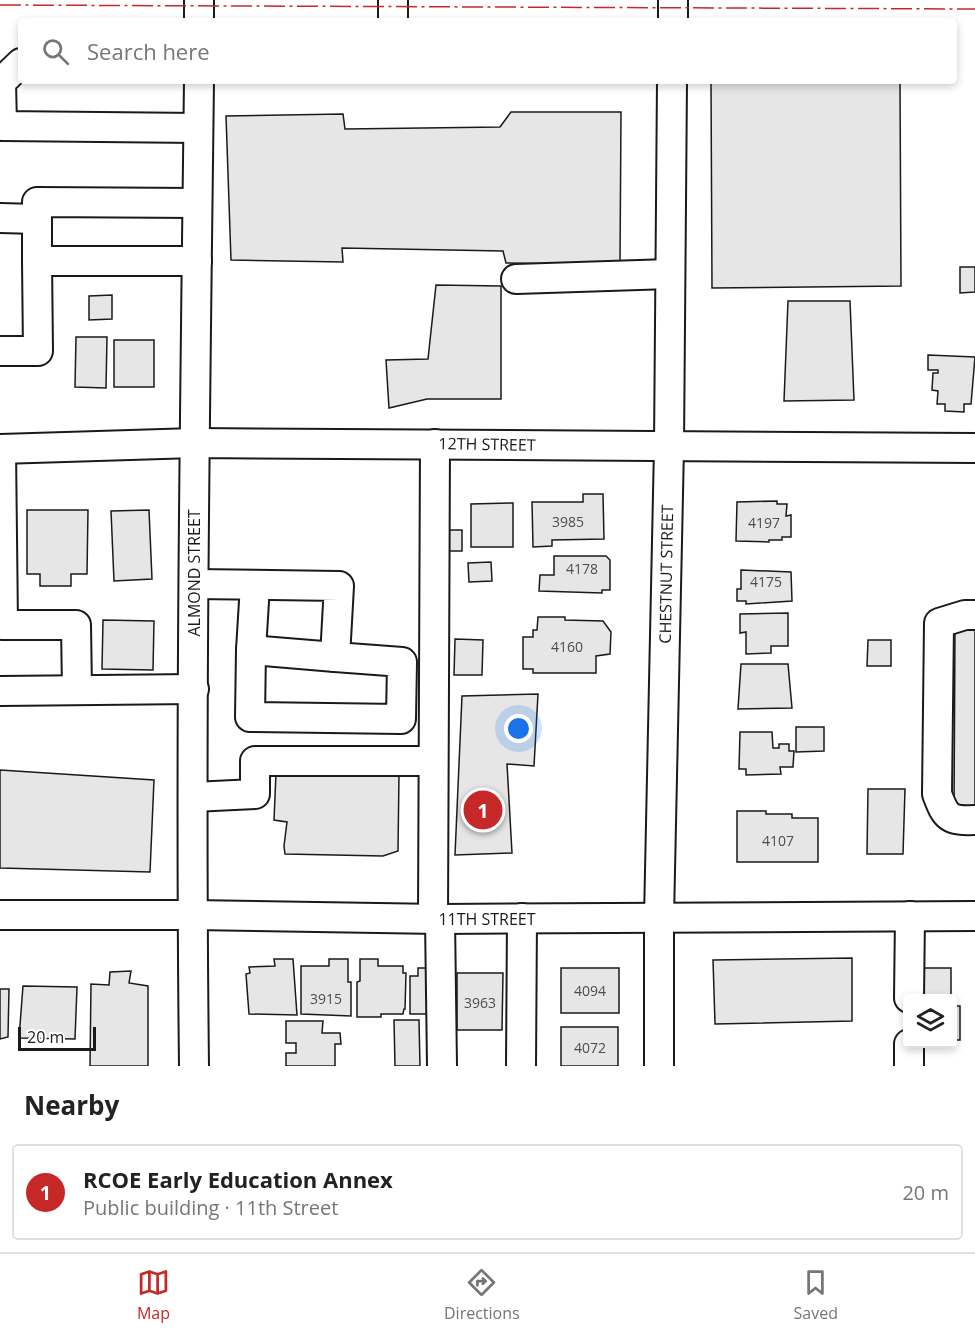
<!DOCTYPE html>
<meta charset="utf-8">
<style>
:root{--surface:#fff;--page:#f6f6f6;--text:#222;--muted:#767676;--line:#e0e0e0;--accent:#c62828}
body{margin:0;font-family:"Open Sans",sans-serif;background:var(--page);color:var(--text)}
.controls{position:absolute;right:18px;bottom:18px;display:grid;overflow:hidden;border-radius:6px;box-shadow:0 3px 9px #0003}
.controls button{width:54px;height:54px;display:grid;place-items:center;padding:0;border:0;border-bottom:2px solid var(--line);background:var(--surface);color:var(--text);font:30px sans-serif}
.scale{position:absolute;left:18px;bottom:15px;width:78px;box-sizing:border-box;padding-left:6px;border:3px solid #1a1a1a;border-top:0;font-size:16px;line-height:21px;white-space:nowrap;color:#1a1a1a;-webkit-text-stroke:4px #fff;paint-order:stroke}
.you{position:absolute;left:519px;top:729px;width:21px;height:21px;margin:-15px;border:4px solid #fff;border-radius:50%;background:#1a73e8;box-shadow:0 0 0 9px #1a73e833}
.badge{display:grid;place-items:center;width:39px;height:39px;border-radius:50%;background:var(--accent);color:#fff;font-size:20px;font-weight:700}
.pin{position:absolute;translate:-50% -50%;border:3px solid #fff;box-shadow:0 2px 6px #0006}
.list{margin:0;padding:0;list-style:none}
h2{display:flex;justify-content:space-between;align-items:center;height:78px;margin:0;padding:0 24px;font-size:26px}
h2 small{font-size:20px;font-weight:400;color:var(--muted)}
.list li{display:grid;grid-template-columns:39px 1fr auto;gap:18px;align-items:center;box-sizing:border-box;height:96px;margin:0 12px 12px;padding:0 12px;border:2px solid var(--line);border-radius:6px}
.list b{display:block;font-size:22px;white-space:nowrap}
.list p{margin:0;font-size:20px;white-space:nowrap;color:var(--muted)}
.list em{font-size:20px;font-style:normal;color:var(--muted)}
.icon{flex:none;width:33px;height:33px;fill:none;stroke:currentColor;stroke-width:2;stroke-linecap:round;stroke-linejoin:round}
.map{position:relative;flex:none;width:975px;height:1066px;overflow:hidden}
.search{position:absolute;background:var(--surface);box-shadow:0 3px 9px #0003;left:18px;right:18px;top:18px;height:66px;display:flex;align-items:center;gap:15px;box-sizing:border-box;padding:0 21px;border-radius:6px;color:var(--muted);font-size:22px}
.sheet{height:186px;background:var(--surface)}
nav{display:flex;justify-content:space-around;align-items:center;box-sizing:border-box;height:84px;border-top:2px solid var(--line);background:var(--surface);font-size:16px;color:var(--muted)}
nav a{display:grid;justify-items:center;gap:3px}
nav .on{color:var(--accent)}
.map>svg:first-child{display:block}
.building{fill:#e6e6e6;stroke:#1a1a1a;stroke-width:1.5}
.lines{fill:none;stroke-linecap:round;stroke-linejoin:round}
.minor-casing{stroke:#1a1a1a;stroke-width:32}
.minor{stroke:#fff;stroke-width:28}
.power{stroke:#c62828;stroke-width:1.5;stroke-dasharray:21 4.5 3 4.5;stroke-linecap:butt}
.labels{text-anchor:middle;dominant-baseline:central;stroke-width:4.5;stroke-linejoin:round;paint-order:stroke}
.number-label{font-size:14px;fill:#4d4d4d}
.street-label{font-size:16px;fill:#1a1a1a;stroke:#fff}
</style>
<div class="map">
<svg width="975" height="1066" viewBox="0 0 975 1066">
<rect width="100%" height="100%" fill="#fff"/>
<!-- building -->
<g class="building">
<polygon points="711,81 900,81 901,286 712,288"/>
<polygon points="511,112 621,112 620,265 506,263 503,251 342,248 343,262 231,260 226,116 343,114 345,129 500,127"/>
<polygon points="960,267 975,267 975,292 960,293"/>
<polygon points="436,285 501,286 501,399 427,399 389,408 386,360 428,359"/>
<polygon points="112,295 112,319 89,320 89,296"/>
<polygon points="788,301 850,301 854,400 784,401"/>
<polygon points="76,337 107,337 106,388 75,387"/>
<rect x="114" y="340" width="40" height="47"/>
<polygon points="928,355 975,357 971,404 964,404 964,412 945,411 945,404 937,404 938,391 932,390 933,373 938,373 938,370 928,370"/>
<polygon points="583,494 603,494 604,539 552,540 552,546 533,547 532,502 583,502"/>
<polygon points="777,501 777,504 787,504 786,516 791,515 791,537 782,537 782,540 769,540 769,542 736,541 737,502"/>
<polygon points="513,503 513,547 471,547 471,504"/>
<polygon points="27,510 88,510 87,574 71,574 71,586 40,586 40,574 27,574"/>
<polygon points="149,510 152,579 114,581 111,511"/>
<rect x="447" y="530" width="15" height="21"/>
<polygon points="554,556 606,556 610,560 610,590 602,590 602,593 539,591 540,575 554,575"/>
<polygon points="491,562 492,581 469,582 468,563"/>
<polygon points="741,570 791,572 792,601 746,604 746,601 737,601 737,589 741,589"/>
<polygon points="788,613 788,646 771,646 771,653 746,654 746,632 740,633 740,614"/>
<polygon points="538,617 565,617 565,620 603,621 611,632 610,654 596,656 596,673 533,673 533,669 523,669 523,637 533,637 533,630 537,630"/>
<polygon points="103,620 154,621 153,670 102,669"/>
<polygon points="955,627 975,627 975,813 954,813"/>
<polygon points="455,639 483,640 482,675 454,675"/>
<polygon points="868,640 891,640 891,666 867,666"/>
<polygon points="741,664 788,664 792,708 738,709"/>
<polygon points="538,694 534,766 507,764 512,853 455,855 462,696"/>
<polygon points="796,727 824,727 824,751 796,752"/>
<polygon points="740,732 772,732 773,748 779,748 779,744 789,744 789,751 794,751 793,767 780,767 781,774 746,775 746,769 739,769"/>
<polygon points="0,770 154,780 150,872 0,868"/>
<polygon points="276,773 399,774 398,851 383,856 285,854 284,846 287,822 274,820"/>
<polygon points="868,789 905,789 903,854 867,854"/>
<polygon points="737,811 766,811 766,814 792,814 792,818 818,818 818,862 737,862"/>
<polygon points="852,958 852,1021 715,1024 713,960"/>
<polygon points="274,959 293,959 297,1015 249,1014 246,974 250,973 249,967 275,966"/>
<polygon points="329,959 348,959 348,982 351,982 351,1016 301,1014 301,966 329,966"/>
<polygon points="360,959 378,959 378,966 403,966 403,973 406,973 405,1009 404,1009 403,1014 381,1014 381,1017 357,1017 357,982 360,981"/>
<polygon points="418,968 430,968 430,1014 410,1014 410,976 418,976"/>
<rect x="561" y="968" width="58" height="45"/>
<rect x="917" y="968" width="34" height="30"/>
<polygon points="131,971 129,983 148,986 148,1066 90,1066 91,984 109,985 110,972"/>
<polygon points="457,973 503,973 502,1030 457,1030"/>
<polygon points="23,986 77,987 75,1039 19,1038"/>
<polygon points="0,989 9,989 8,1037 0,1039"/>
<rect x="952" y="1006" width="8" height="34"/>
<polygon points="394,1020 419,1020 420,1066 395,1066"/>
<polygon points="286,1021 323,1021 322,1033 340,1033 341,1044 335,1044 335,1066 286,1066 286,1053 296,1053 296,1043 286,1043"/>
<rect x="561" y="1027" width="57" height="39"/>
</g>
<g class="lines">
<!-- minor casing -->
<g class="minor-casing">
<g id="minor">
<polyline points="199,21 199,0"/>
<polyline points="393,21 393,0"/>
<polyline points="673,21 673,0"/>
<polyline points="21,63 1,82 2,126 198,128"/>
<polyline points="0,218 37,219"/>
<polyline points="197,261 37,261 37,202 197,203"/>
<polyline points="516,279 670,274"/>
<polyline points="0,351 38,351 37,261"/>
<polyline points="0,449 195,443 975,448"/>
<polyline points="1,449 3,625 76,625 77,690"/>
<polyline points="194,584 339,586 335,657 251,650"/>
<polyline points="255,585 251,650 250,717 401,719 402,662 335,657"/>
<path d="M 975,615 L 965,615 L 939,623 L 937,794 C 946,818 949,821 975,820"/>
<polyline points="0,691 194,689"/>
<polyline points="193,797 255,794 255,761 433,761"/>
<polyline points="0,915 193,915 440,919 975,916"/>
<polyline points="433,919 435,444"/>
<polyline points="440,919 442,1066"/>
<polyline points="909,998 910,916"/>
<path d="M 194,1066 C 190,738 195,409 199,81"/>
<polyline points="521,1066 522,918"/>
<polyline points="659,1066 659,918 669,447 672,81"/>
<polyline points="909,1066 909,1044"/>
</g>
</g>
<!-- minor -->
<use href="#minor" class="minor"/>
<!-- power -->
<polyline class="power" points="0,5 975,9"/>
</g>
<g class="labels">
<!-- number labels -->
<g class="number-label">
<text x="568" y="521">3985</text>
<text x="764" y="522">4197</text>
<text x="582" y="568">4178</text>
<text x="766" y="581">4175</text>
<text x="567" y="646">4160</text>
<text x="778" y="840">4107</text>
<text x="590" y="990">4094</text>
<text x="326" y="998">3915</text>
<text x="480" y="1002">3963</text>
<text x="590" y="1047">4072</text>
</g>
<!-- street labels -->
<g class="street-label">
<text transform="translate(487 444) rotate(1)">12TH STREET</text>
<text transform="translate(194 573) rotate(-90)">ALMOND STREET</text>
<text transform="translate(666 574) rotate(-89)">CHESTNUT STREET</text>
<text x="487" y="919">11TH STREET</text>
</g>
</g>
</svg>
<div class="controls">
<button><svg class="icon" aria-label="layers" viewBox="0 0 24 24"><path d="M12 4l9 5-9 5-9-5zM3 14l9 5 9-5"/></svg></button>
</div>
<div class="scale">20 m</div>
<div class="you"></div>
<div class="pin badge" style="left:483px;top:810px">1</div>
<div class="search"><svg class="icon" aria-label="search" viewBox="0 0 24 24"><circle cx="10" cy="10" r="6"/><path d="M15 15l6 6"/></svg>Search here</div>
</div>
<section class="sheet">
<h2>Nearby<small></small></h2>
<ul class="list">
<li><span class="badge">1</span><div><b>RCOE Early Education Annex</b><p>Public building · 11th Street</p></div><em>20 m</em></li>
</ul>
</section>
<nav>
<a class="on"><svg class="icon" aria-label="map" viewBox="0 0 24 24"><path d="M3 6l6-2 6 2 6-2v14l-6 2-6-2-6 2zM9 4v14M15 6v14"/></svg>Map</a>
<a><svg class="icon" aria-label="directions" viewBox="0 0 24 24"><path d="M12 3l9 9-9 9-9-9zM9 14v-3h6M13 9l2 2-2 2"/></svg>Directions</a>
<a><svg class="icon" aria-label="saved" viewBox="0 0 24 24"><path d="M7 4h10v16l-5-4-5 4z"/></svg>Saved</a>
</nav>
